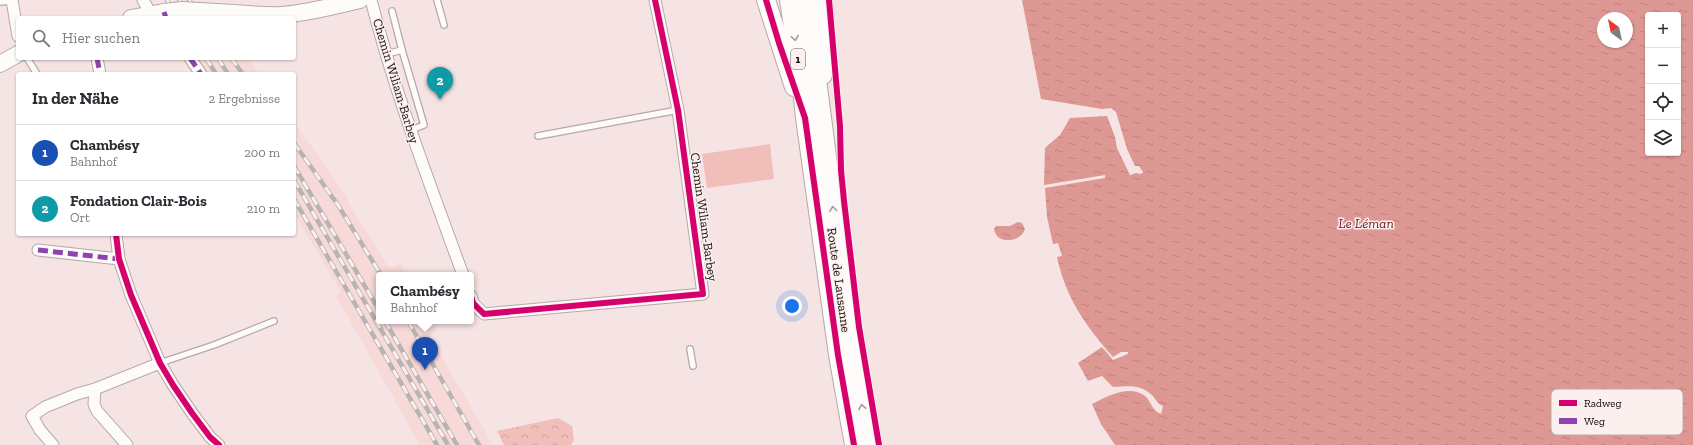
<!DOCTYPE html>
<html lang="de">
<meta charset="utf-8">
<style>
:root{--surface:#fff;--page:#f7f7f7;--text:#2b2b33;--muted:#7c7c81;--line:#e1e1e2;--accent:#db2777}
body{margin:0;font-family:"Zilla Slab",serif;background:var(--page);color:var(--text)}
.controls{position:absolute;right:12px;top:12px;display:grid;overflow:hidden;border-radius:4px;box-shadow:0 1px 3px #0004}
.controls button{width:36px;height:36px;display:grid;place-items:center;padding:0;border:0;border-bottom:1px solid var(--line);background:var(--surface);color:var(--text);font:20px sans-serif}
.compass{position:absolute;left:1597px;top:12px;width:36px;height:36px;border-radius:50%;background:var(--surface);box-shadow:0 1px 3px #0004;rotate:327deg}
.you{position:absolute;left:792px;top:306px;width:14px;height:14px;margin:-10px;border:3px solid #fff;border-radius:50%;background:#1a73e8;box-shadow:0 0 0 6px #1a73e833}
.badge{display:grid;place-items:center;width:26px;height:26px;border-radius:50%;background:var(--accent);color:#fff;font-size:13px;font-weight:700}
.pin{position:absolute;translate:-50% -33px;filter:drop-shadow(0 1px 2px #0008)}
.pin::after{content:'';position:absolute;top:21px;width:14px;height:12px;background:inherit;clip-path:polygon(0 0,100% 0,50% 100%)}
.popup{position:absolute;left:376px;top:272px;width:98px;height:52px;box-sizing:border-box;display:grid;place-content:center;border-radius:4px;background:var(--surface);filter:drop-shadow(0 1px 3px #0005);font-size:13px;white-space:nowrap;color:var(--muted)}
.popup b{font-size:15px;color:var(--text)}
.popup::after{content:'';position:absolute;left:50%;top:100%;margin-left:-8px;border:8px solid transparent;border-top-color:var(--surface)}
.list{margin:0;padding:0;list-style:none}
h2{display:flex;justify-content:space-between;align-items:center;height:52px;margin:0;padding:0 16px;font-size:17px}
h2 small{font-size:13px;font-weight:400;color:var(--muted)}
.list li{display:grid;grid-template-columns:26px 1fr auto;gap:12px;align-items:center;box-sizing:border-box;height:56px;padding:0 16px;border-top:1px solid var(--line)}
.list b{display:block;font-size:15px;white-space:nowrap}
.list p{margin:0;font-size:13px;white-space:nowrap;color:var(--muted)}
.list em{font-size:13px;font-style:normal;color:var(--muted)}
.icon{flex:none;width:22px;height:22px;fill:none;stroke:currentColor;stroke-width:2;stroke-linecap:round;stroke-linejoin:round}
.map{position:relative;flex:none;width:1693px;height:445px;overflow:hidden}
.search{position:absolute;background:var(--surface);box-shadow:0 1px 3px #0004;left:16px;top:16px;width:280px;height:44px;display:flex;align-items:center;gap:10px;box-sizing:border-box;padding:0 14px;border-radius:4px;color:var(--muted);font-size:15px}
.panel{position:absolute;background:var(--surface);box-shadow:0 1px 3px #0004;left:16px;top:72px;width:280px;height:164px;border-radius:4px}
.map>svg:first-child{display:block}
.built{fill:#f7dad8}
.forest{fill:url(#forest-crowns)}
.garden{fill:#f1beba}
.water{fill:url(#water-ripples);fill-rule:evenodd}
.lines{fill:none;stroke-linecap:round;stroke-linejoin:round}
.lane-casing{stroke:#b6a9a8;stroke-width:8}
.street-casing{stroke:#b6a9a8;stroke-width:13}
.secondary-casing{stroke:#b6a9a8;stroke-width:18}
.primary-casing{stroke:#b6a9a8;stroke-width:20}
.lane{stroke:#fefbfb;stroke-width:5.5}
.street{stroke:#fefbfb;stroke-width:11}
.secondary{stroke:#fefbfb;stroke-width:16}
.primary{stroke:#fefbfb;stroke-width:18}
.rail-casing{stroke:#b8b4b3;stroke-width:4.5}
.rail{stroke:#fcf0ef;stroke-width:3;stroke-dasharray:9;stroke-linecap:butt}
.secondary-bridge-casing{stroke:#b6a9a8;stroke-width:18;stroke-linecap:butt}
.secondary-bridge{stroke:#fefbfb;stroke-width:16}
.quiet{stroke:#8e44ad;stroke-width:5;stroke-dasharray:10 5;stroke-linecap:butt}
.cycleway-casing{stroke:#fcf0ef;stroke-width:8}
.cycleway{stroke:#d6006c;stroke-width:6}
.oneway{stroke:#a29d9c}
.labels{text-anchor:middle;dominant-baseline:central;stroke-width:3;stroke-linejoin:round;paint-order:stroke}
.shield{fill:#fcf0ef;stroke:#5d5252;stroke-width:1}
.shield-label{font-size:12px;font-weight:bold;fill:#190f0e}
.street-label{font-size:13px;fill:#190f0e;stroke:#fcf0ef}
.water-label{font-size:14px;font-style:italic;fill:#6a161a;stroke:#fcf0ef}
.key{fill:#fcf0ef;stroke:#b8acac;stroke-width:1}
.key-label{font-size:11px;fill:#190f0e}
</style>
<div class="map">
<svg width="1693" height="445" viewBox="0 0 1693 445">
<defs>
<pattern id="forest-crowns" width="20" height="18" patternUnits="userSpaceOnUse"><rect width="20" height="18" fill="#f1beba"/><path d="M2 6a3 3 0 1 1 6 0M12 15a3 3 0 1 1 6 0" fill="none" stroke="#cea29f"/></pattern>
<pattern id="water-ripples" width="26" height="14" patternUnits="userSpaceOnUse"><rect width="26" height="14" fill="#de9894"/><path d="M2 4q2-2 4 0t4 0M15 11q2-2 4 0t4 0" fill="none" stroke="#be827e"/></pattern>
</defs>
<rect width="100%" height="100%" fill="#f5e4e3"/>
<!-- built -->
<g class="built">
<polygon points="194,58 247,58 259,74 205,74"/>
<polygon points="294,122 348,198 346,199 389,268 400,263 407,275 379,275 379,321 433,321 437,330 429,335 493,445 420,445 336,296 341,292 294,213"/>
</g>
<!-- forest -->
<polygon class="forest" points="558,418 572,426 574,440 571,445 504,445 497,431"/>
<!-- garden -->
<polygon class="garden" points="770,144 774,179 707,188 702,154"/>
<!-- water -->
<g class="water">
<path d="M 1022,0 L 1693,0 L 1693,445 L 1115,445 L 1101,424 L 1092,404 C 1107,396 1130,384 1145,396 C 1150,400 1151,407 1156,411 C 1157,412 1159,413 1161,414 L 1163,406 C 1157,404 1156,399 1152,395 C 1141,384 1127,386 1113,387 L 1102,376 L 1088,381 L 1078,363 L 1102,347 L 1113,360 L 1128,354 L 1128,352 L 1121,352 L 1113,357 C 1086,326 1066,299 1057,257 L 1062,256 L 1058,243 L 1053,244 L 1047,217 L 1045,188 L 1105,178 L 1105,175 L 1044,185 L 1045,148 L 1060,135 L 1070,118 L 1107,116 L 1115,137 L 1117,148 L 1130,175 L 1136,173 L 1141,174 L 1143,172 L 1139,166 L 1135,166 L 1127,149 L 1116,112 L 1111,108 L 1102,109 L 1041,99 ZM 1648,15 L 1678,15 L 1678,153 L 1648,153 ZM 1603,18 L 1627,18 L 1627,42 L 1603,42 Z"/>
<path d="M 1018,222 L 1022,223 L 1025,229 C 1021,243 996,245 994,229 L 996,226 L 1010,226 Z"/>
</g>
<g class="lines">
<!-- lane casing -->
<g class="lane-casing">
<g id="lane">
<polyline points="437,0 444,25"/>
<polyline points="0,2 12,1"/>
<polyline points="392,11 402,50"/>
<polyline points="387,54 402,50 424,125 411,130"/>
<polyline points="27,58 37,74"/>
<polyline points="538,136 678,110"/>
<polyline points="690,349 693,366"/>
<polyline points="160,363 214,345 274,321"/>
</g>
</g>
<!-- street casing -->
<g class="street-casing">
<g id="street">
<polyline points="12,0 18,36"/>
<polyline points="143,0 151,14"/>
<path d="M 371,0 C 395,94 430,184 463,275"/>
<polyline points="97,58 100,74"/>
<polyline points="190,58 201,74"/>
<polyline points="116,234 119,259 131,295 160,363 173,385 192,413 210,437 219,445"/>
<polyline points="38,250 119,259"/>
<polyline points="471,296 473,303 484,314 703,294 678,110 655,0"/>
<polyline points="95,389 94,404 97,411 127,445"/>
<polyline points="53,445 40,430 32,416 45,407 77,394 95,389 160,363"/>
</g>
</g>
<!-- secondary casing -->
<g class="secondary-casing">
<g id="secondary">
<path d="M 234,13 C 249,14 265,16 281,15 C 308,13 334,6 360,0"/>
<polyline points="131,18 164,12"/>
<polyline points="0,64 18,54"/>
</g>
</g>
<!-- primary casing -->
<g class="primary-casing">
<g id="primary">
<polyline points="766,0 794,87"/>
<polyline points="789,0 802,88 805,118 838,355 854,445"/>
<path d="M 805,0 C 830,148 839,298 869,445"/>
<polyline points="823,0 826,43 823,75"/>
</g>
</g>
<!-- lane -->
<use href="#lane" class="lane"/>
<!-- street -->
<use href="#street" class="street"/>
<!-- secondary -->
<use href="#secondary" class="secondary"/>
<!-- primary -->
<use href="#primary" class="primary"/>
<!-- rail casing -->
<g class="rail-casing">
<g id="rail">
<polyline points="167,0 179,18"/>
<polyline points="179,0 191,18"/>
<polyline points="189,0 202,18"/>
<polyline points="206,58 216,74"/>
<polyline points="218,58 228,74"/>
<polyline points="231,58 243,74"/>
<polyline points="294,143 338,205 381,275"/>
<polyline points="294,166 379,310"/>
<polyline points="294,180 448,445"/>
<polyline points="294,199 437,445"/>
<polyline points="385,321 457,445"/>
<polyline points="408,321 479,445"/>
</g>
</g>
<!-- rail -->
<use href="#rail" class="rail"/>
<!-- secondary-bridge casing -->
<g class="secondary-bridge-casing">
<polyline id="secondary-bridge" points="164,12 182,10 234,13"/>
</g>
<!-- secondary-bridge -->
<use href="#secondary-bridge" class="secondary-bridge"/>
<!-- quiet -->
<g class="quiet">
<polyline points="164,12 166,18"/>
<polyline points="97,58 100,74"/>
<polyline points="190,58 201,74"/>
<polyline points="38,250 119,259"/>
</g>
<!-- cycleway casing -->
<g class="cycleway-casing">
<g id="cycleway">
<polyline points="766,0 779,43 805,118 838,355 854,445"/>
<polyline points="829,0 840,126 841,170 844,201 859,327 879,445"/>
<polyline points="116,234 119,259 131,295 160,363 173,385 192,413 210,437 219,445"/>
<polyline points="471,296 473,303 484,314 703,294 678,110 655,0"/>
</g>
</g>
<!-- cycleway -->
<use href="#cycleway" class="cycleway"/>
</g>
<!-- one-way arrows -->
<defs><path id="oneway-chevron" d="M-2-3.5L2.5 0L-2 3.5" fill="none" stroke-width="1.6" stroke-linecap="round" stroke-linejoin="round"/></defs>
<g class="oneway">
<use href="#oneway-chevron" transform="translate(795 38) rotate(81)"/>
<use href="#oneway-chevron" transform="translate(833 209) rotate(-98)"/>
<use href="#oneway-chevron" transform="translate(862 407) rotate(-100)"/>
</g>
<g class="labels">
<!-- shield labels -->
<rect class="shield" x="791" y="49" width="14" height="20" rx="3"/>
<g class="shield-label">
<text x="798" y="59">1</text>
</g>
<!-- street labels -->
<g class="street-label">
<text transform="translate(396 81) rotate(73)">Chemin Wiliam-Barbey</text>
<text transform="translate(704 217) rotate(82)">Chemin Wiliam-Barbey</text>
<text transform="translate(839 280) rotate(82)">Route de Lausanne</text>
</g>
<!-- water labels -->
<g class="water-label">
<text x="1366" y="223">Le Léman</text>
</g>
</g>
<!-- legend -->
<rect x="1551" y="389" width="132" height="46" rx="6" class="key"/>
<rect x="1559" y="400" width="18" height="6" fill="#d6006c"/>
<rect x="1559" y="418" width="18" height="6" fill="#8e44ad"/>
<g class="key-label">
<text x="1584" y="407">Radweg</text>
<text x="1584" y="425">Weg</text>
</g>
</svg>
<div class="controls">
<button>+</button>
<button>−</button>
<button><svg class="icon" aria-label="locate" viewBox="0 0 24 24"><circle cx="12" cy="12" r="6"/><path d="M12 2v4M12 18v4M2 12h4M18 12h4"/></svg></button>
<button><svg class="icon" aria-label="layers" viewBox="0 0 24 24"><path d="M12 4l9 5-9 5-9-5zM3 14l9 5 9-5"/></svg></button>
</div>
<svg class="compass" viewBox="-18 -18 36 36"><path d="M0-13l5 13h-10z" fill="#e53935"/><path d="M0 13l5-13h-10z" fill="#7c7c81"/></svg>
<div class="you"></div>
<div class="pin badge" style="left:425px;top:370px;background:#1a4fb4">1</div>
<div class="popup"><b>Chambésy</b>Bahnhof</div>
<div class="pin badge" style="left:440px;top:100px;background:#0f9aa8">2</div>
<div class="search"><svg class="icon" aria-label="search" viewBox="0 0 24 24"><circle cx="10" cy="10" r="6"/><path d="M15 15l6 6"/></svg>Hier suchen</div>
<section class="panel">
<h2>In der Nähe<small>2 Ergebnisse</small></h2>
<ul class="list">
<li><span class="badge" style="background:#1a4fb4">1</span><div><b>Chambésy</b><p>Bahnhof</p></div><em>200 m</em></li>
<li><span class="badge" style="background:#0f9aa8">2</span><div><b>Fondation Clair-Bois</b><p>Ort</p></div><em>210 m</em></li>
</ul>
</section>
</div>
